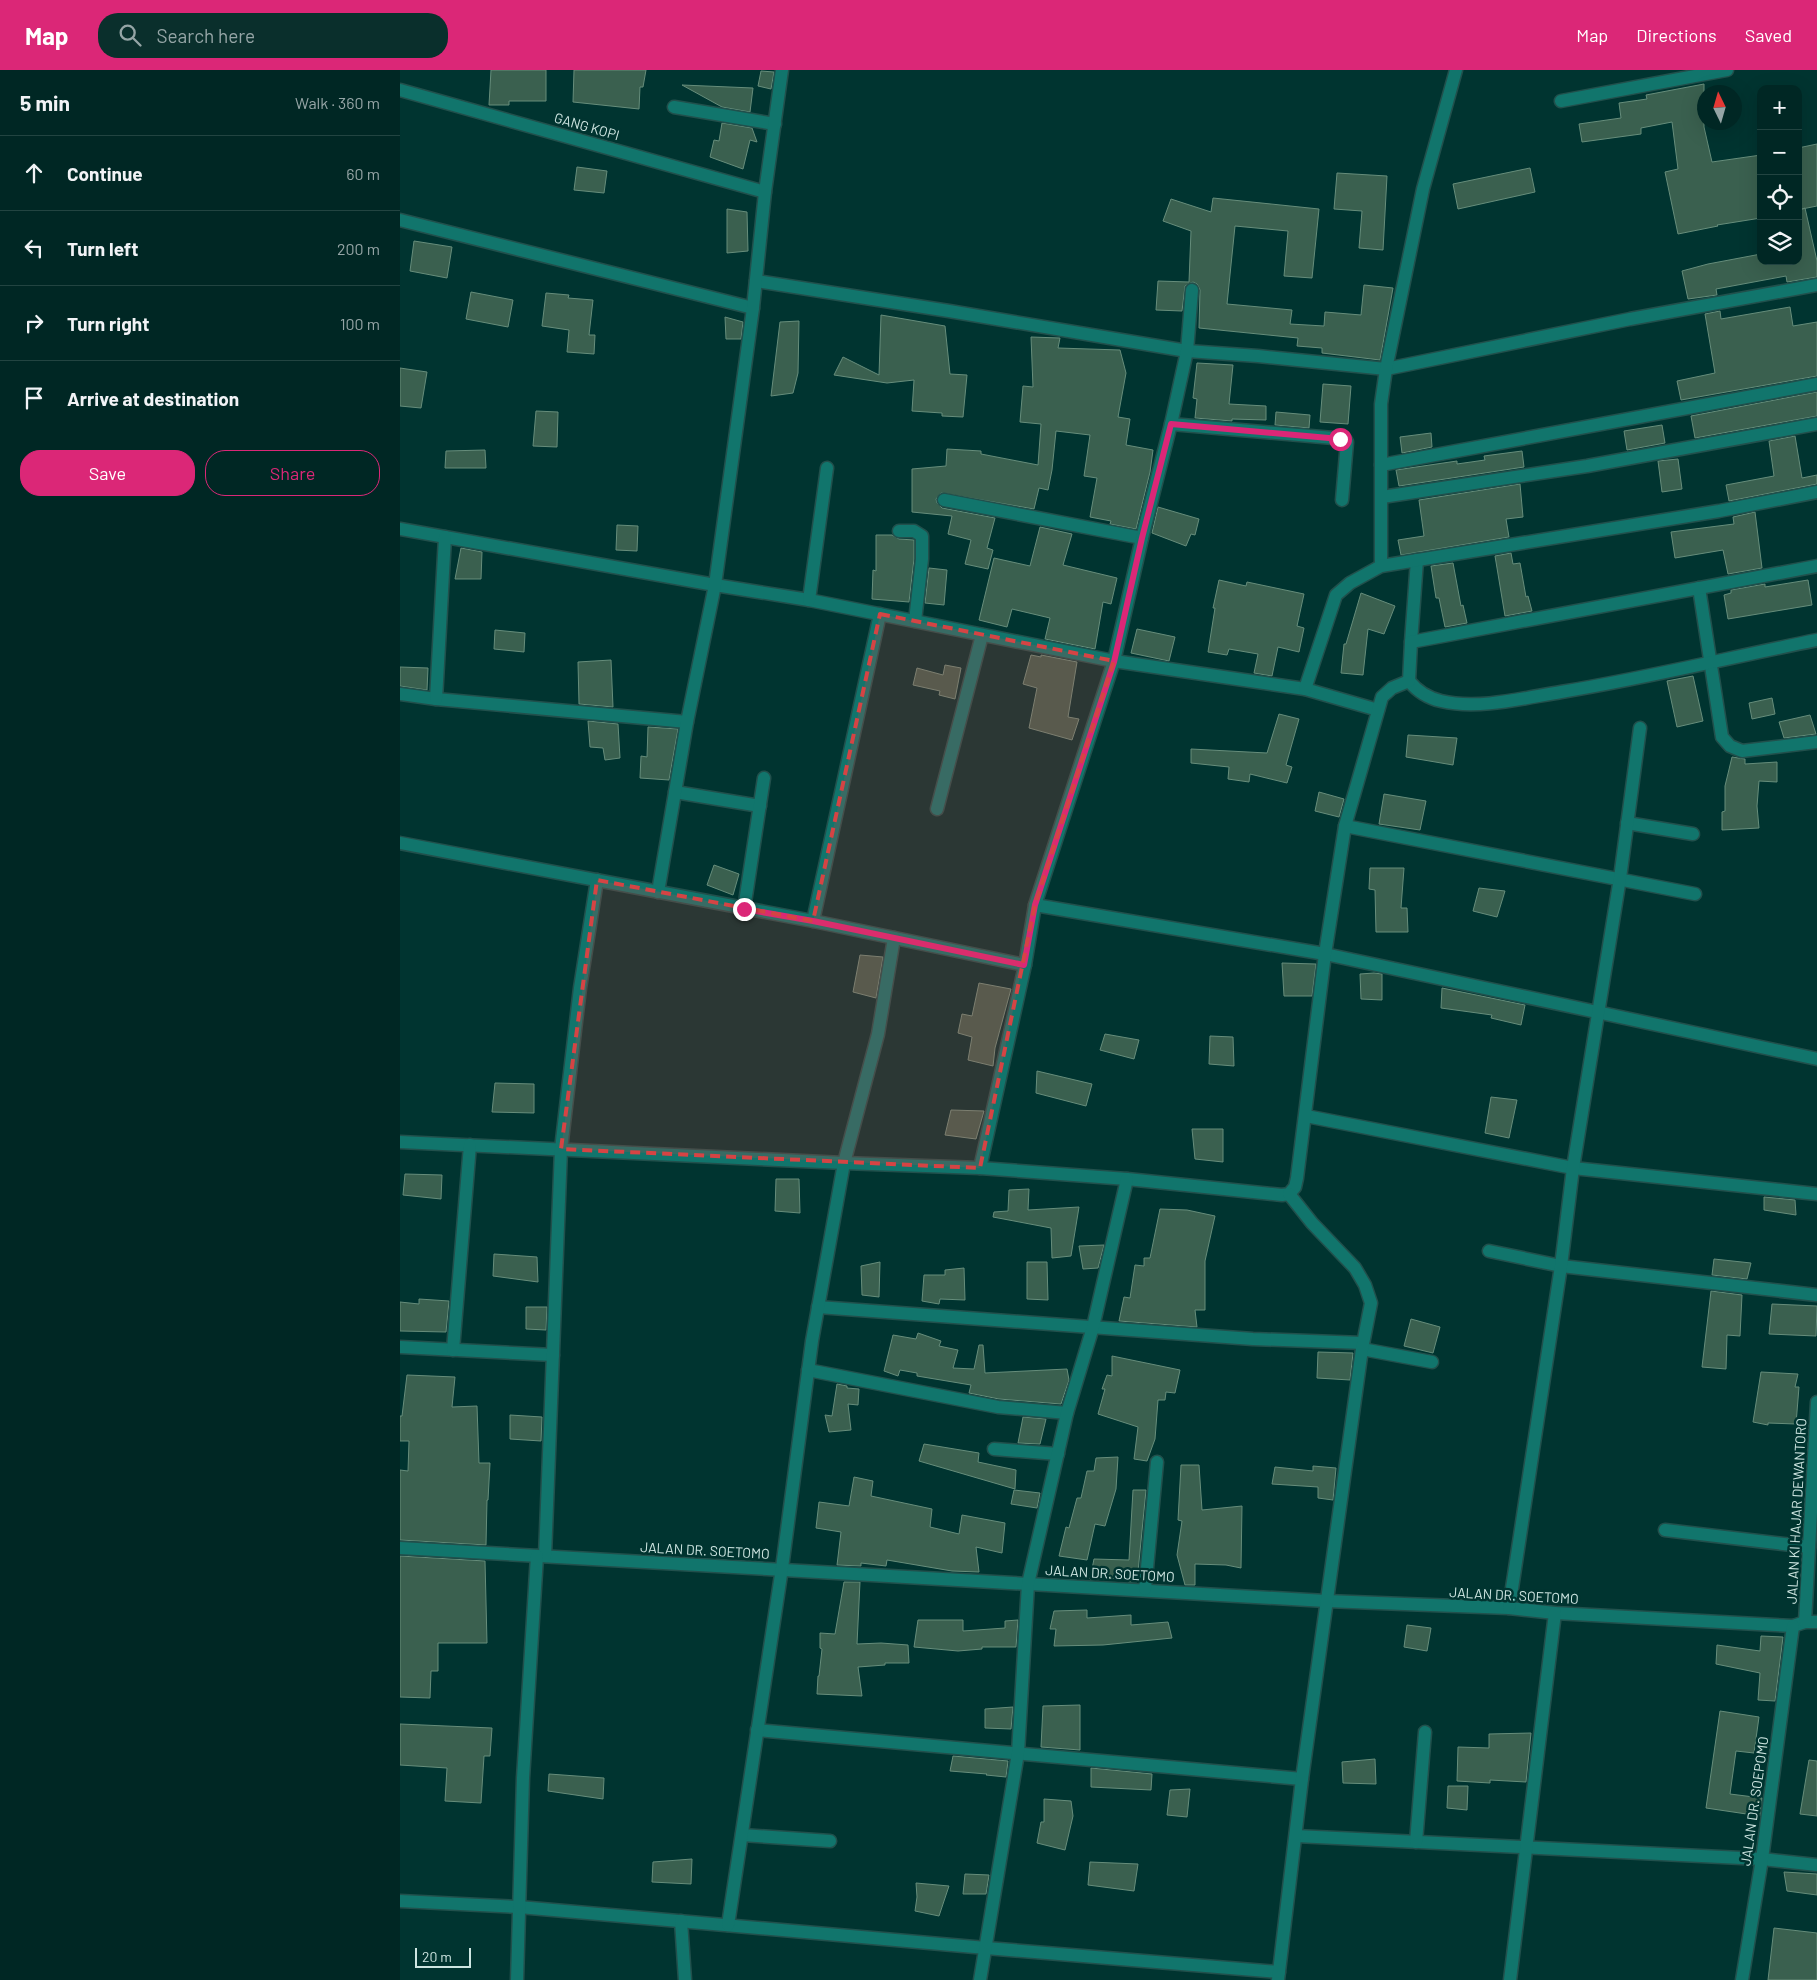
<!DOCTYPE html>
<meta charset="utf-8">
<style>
:root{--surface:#002724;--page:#0a2f2c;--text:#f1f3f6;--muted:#95a5a6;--line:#224441;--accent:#db2777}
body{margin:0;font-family:Barlow,sans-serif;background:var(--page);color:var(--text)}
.controls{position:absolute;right:15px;top:15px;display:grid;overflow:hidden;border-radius:10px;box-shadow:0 5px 20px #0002}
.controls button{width:45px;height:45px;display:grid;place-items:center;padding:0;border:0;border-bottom:1px solid var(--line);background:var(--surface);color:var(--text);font:25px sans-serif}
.compass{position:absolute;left:1297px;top:15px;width:45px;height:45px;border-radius:50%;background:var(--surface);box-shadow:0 5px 20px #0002;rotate:355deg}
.scale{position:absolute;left:15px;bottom:12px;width:56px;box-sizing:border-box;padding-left:5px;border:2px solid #cde5e1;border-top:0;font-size:14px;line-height:18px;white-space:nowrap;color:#cde5e1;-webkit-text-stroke:4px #003430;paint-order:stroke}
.stop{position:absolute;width:15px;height:15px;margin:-11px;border:4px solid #db2777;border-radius:50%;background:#fff}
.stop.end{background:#db2777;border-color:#fff;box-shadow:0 1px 5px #0008}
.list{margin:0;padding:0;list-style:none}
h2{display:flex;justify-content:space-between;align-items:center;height:65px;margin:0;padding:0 20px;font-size:21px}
h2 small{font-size:16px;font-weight:400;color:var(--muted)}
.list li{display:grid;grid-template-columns:32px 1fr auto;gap:15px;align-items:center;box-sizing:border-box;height:75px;padding:0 20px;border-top:1px solid var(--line)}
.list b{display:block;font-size:19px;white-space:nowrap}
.list em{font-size:16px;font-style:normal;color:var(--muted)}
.actions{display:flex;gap:10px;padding:15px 20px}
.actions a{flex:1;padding:11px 0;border:1px solid var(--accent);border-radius:20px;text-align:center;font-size:18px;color:var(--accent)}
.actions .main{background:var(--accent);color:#fff}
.icon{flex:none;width:28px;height:28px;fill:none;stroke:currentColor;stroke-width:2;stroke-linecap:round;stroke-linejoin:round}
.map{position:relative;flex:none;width:1417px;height:1910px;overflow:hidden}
header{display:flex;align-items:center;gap:30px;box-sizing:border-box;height:70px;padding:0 25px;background:var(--accent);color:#fff}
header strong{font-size:24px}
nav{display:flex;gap:28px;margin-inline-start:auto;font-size:18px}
.search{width:350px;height:45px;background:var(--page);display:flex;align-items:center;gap:12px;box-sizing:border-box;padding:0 18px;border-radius:20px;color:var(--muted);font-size:19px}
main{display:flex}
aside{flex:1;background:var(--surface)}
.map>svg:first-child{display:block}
.building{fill:#3a604f;stroke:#668d7b}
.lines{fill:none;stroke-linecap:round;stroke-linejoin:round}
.minor-casing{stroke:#21504c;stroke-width:15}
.minor{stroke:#11756c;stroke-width:12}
.route{stroke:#db2777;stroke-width:6}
.marked{fill:#d54444;fill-opacity:0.2;stroke:#d54444;stroke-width:4;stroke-dasharray:10 6;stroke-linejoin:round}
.labels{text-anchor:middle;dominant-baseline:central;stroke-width:5;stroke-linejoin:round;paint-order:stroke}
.street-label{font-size:14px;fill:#cde5e1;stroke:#003430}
</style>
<header>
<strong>Map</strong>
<div class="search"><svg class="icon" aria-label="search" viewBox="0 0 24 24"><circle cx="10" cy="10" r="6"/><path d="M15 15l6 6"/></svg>Search here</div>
<nav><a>Map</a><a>Directions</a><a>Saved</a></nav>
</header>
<main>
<aside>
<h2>5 min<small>Walk · 360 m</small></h2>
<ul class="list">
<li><svg class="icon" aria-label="ahead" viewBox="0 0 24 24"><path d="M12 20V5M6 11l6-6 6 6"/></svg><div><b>Continue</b></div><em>60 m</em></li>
<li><svg class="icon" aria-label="left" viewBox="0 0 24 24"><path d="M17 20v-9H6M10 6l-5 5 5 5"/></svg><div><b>Turn left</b></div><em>200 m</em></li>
<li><svg class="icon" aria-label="right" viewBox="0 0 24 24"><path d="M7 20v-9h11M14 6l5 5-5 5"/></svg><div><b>Turn right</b></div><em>100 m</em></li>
<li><svg class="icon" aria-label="arrive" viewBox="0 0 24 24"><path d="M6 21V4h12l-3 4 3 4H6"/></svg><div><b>Arrive at destination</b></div></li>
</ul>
<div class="actions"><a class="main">Save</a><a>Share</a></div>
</aside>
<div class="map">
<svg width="1417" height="1910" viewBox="0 0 1417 1910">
<rect width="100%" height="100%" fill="#003430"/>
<!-- building -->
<g class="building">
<polygon points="91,0 146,0 146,31 109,31 109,35 89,35"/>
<polygon points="174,0 246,0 243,17 240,17 239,39 173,32"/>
<polygon points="361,1 374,2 371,19 358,16"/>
<polygon points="1304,14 1304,57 1312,92 1361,85 1361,148 1317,155 1318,156 1278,164 1265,102 1278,99 1272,52 1241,58 1241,64 1182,72 1179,54 1221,48 1219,33 1247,29 1246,25"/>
<polygon points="282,15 353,18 350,42 322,37"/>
<polygon points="322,53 352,58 357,72 350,70 343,99 310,87 314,70 319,71"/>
<polygon points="1417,74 1417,136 1402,139 1405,138 1417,191 1417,207 1387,212 1386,206 1316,219 1317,225 1288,229 1282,201 1308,194 1361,184 1361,191 1398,191 1398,78"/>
<polygon points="177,97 207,101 204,123 174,120"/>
<polygon points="1130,98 1135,122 1058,139 1053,114"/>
<polygon points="937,103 987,106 983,180 959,178 962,141 934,139"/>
<polygon points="813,128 919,139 912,208 884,206 888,161 835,156 827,234 892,240 890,254 924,256 925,242 961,245 964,215 993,218 980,290 922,283 922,278 897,276 898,268 799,258 800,220 797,214 793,212 785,216 782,241 756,240 758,211 789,212 791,161 763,151 771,129 811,142"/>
<polygon points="327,139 347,142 348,181 327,183"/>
<polygon points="14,171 52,177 47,208 10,201"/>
<polygon points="71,222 113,230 108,257 66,249"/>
<polygon points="146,223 169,225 168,228 193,230 189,265 195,265 194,284 167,282 169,260 142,256"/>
<polygon points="1390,237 1393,256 1417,252 1417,306 1281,330 1277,311 1315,303 1305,244 1320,241 1321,249"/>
<polygon points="481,245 545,256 550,304 567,305 563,347 542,346 542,343 512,341 514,310 487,313 434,305 443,287 479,305"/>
<polygon points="325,247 343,252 341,269 326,269"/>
<polygon points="399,251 398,303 393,323 371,326 380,252"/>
<polygon points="631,267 660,268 658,278 720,280 726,303 718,347 730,349 726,375 753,380 750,402 736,459 710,454 711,451 690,447 697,408 684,406 690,365 656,361 652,400 648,420 639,418 634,439 541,423 536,429 537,433 542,438 595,448 587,478 593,480 588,499 565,494 571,470 548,464 552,446 512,442 512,399 546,396 547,379 581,381 581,384 638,395 641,354 620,352 623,316 633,317"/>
<polygon points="797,293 833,295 829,334 866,336 866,350 832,349 832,351 795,348 797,329 793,328"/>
<polygon points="0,298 27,302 21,338 0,336"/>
<polygon points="923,314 951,316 948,354 920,352"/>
<polygon points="1417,322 1417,346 1295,368 1291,346"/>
<polygon points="136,341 158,342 157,377 133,376"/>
<polygon points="876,342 910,345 909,358 875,355"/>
<polygon points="1262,355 1265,373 1227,380 1224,361"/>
<polygon points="1031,363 1032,377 1002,383 1000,367"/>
<polygon points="1395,366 1402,408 1417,405 1417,414 1329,431 1326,415 1374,406 1369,371"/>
<polygon points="85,380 86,398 45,398 46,381"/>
<polygon points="1122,381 1124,397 999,416 996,400 1057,391 1057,394 1085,390 1084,386"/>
<polygon points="1278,389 1282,419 1262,422 1258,391"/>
<polygon points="1120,414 1123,447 1106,449 1109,467 1001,485 998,470 1024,466 1019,430"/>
<polygon points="758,437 799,449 795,465 791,464 786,476 752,463"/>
<polygon points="1355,442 1362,498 1328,504 1323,480 1275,488 1271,462 1334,454 1333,447"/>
<polygon points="217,455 238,456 237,481 216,480"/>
<polygon points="640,457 672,464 663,495 717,508 711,534 703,532 695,579 645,569 650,548 612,539 607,557 579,550 594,488 630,496"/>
<polygon points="476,465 492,465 499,469 514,470 514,489 509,532 472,529 473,500 476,501"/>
<polygon points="61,478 82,482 81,509 55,509"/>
<polygon points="1111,483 1113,494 1120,493 1126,527 1128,526 1132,541 1105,546 1095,486"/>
<polygon points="1053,493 1061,536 1063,535 1067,553 1045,557 1039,528 1036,528 1031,496"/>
<polygon points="529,498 547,500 544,535 525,533"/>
<polygon points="819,510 846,516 847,512 904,524 897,556 904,558 899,582 878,577 872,606 854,603 858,584 829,579 827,585 808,582 815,538 813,538"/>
<polygon points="1408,510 1412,535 1328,549 1324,525 1331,523 1331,520 1365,514 1365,517"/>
<polygon points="961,523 995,536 984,564 968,559 963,605 941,603 944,574 946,574"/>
<polygon points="737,559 775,567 769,591 731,583"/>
<polygon points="95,560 125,563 124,582 94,579"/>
<polygon points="631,585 641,587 641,585 677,592 668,647 679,649 672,670 629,658 637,618 623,614"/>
<polygon points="211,590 213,637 179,634 178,592"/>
<polygon points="545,595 561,598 555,629 539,625 540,621 513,615 517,598 543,605"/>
<polygon points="0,597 28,598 27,620 0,616"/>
<polygon points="1293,606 1303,651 1277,657 1267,611"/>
<polygon points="1372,628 1375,644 1352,649 1349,633"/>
<polygon points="879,644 899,649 886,695 892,697 887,713 850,704 849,712 828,709 829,697 791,693 791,679 867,683"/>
<polygon points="1410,645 1416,664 1384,668 1379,652"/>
<polygon points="188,651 218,654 220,688 205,690 203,678 190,677"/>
<polygon points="248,657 278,659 269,710 240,708 241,686 247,687"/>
<polygon points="1008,665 1057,668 1053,695 1006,687"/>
<polygon points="1332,687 1345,689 1345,694 1377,692 1377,712 1359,711 1357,736 1359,758 1322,760 1322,742 1325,741 1325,716"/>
<polygon points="919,722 944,729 939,747 915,741"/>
<polygon points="984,724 1026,731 1020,760 979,754"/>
<polygon points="314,795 339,804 333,825 307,815"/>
<polygon points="970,798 1004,798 1001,838 1007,838 1008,862 976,862 975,820 969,819"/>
<polygon points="1079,818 1105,821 1097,847 1073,841"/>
<polygon points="460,885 483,887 476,928 453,922"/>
<polygon points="882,893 916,894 912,926 884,926"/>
<polygon points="974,903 982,904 982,930 961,929 960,904"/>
<polygon points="579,913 611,919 595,978 593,996 568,990 572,967 558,963 562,944 572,946"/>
<polygon points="1042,918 1125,935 1121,955 1091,948 1092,945 1041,938"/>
<polygon points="705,964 739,970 734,989 700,980"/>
<polygon points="810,966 833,967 834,996 809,994"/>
<polygon points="637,1001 692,1014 686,1036 636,1023"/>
<polygon points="95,1013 134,1014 134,1043 92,1042"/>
<polygon points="1091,1027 1117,1030 1109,1068 1085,1063"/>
<polygon points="551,1040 584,1041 576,1069 545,1065"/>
<polygon points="792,1059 823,1059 823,1092 795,1089"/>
<polygon points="5,1104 42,1105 41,1129 3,1125"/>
<polygon points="376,1109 399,1109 400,1143 375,1141"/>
<polygon points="629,1119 628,1140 679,1137 671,1186 652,1188 651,1158 593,1147 594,1142 608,1141 609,1120"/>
<polygon points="1364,1127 1395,1130 1396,1145 1364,1140"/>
<polygon points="760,1139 787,1140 815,1146 805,1191 805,1240 795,1240 797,1257 719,1251 724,1227 730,1228 735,1195 744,1196 744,1188 750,1188"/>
<polygon points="704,1175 698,1198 683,1199 679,1176"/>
<polygon points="94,1184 137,1187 138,1212 93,1206"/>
<polygon points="1314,1189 1351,1193 1347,1209 1312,1205"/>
<polygon points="480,1192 479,1227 462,1225 461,1196"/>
<polygon points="627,1192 647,1192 648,1230 627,1229"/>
<polygon points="564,1198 565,1230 540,1229 539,1234 522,1231 524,1205 545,1205 545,1200"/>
<polygon points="1311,1221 1342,1225 1340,1266 1327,1265 1326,1299 1302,1297"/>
<polygon points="19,1229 49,1231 46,1262 0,1261 0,1232 19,1234"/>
<polygon points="1372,1234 1417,1236 1416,1266 1369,1264"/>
<polygon points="126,1237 147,1237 146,1260 126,1259"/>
<polygon points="1011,1249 1040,1257 1033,1283 1004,1276"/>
<polygon points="518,1263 541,1271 539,1276 558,1280 553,1298 574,1299 579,1275 583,1275 585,1303 667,1299 669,1310 661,1334 599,1329 569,1323 571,1315 517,1306 517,1303 500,1300 498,1306 484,1301 493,1265 516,1269"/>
<polygon points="918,1282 953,1283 950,1310 917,1308"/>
<polygon points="712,1286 780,1300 775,1323 766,1322 765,1330 758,1330 755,1369 747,1391 734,1389 738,1357 698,1344 705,1319 702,1319 707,1305 712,1306"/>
<polygon points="1361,1302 1398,1304 1395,1317 1399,1317 1396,1354 1368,1353 1368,1355 1353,1352"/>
<polygon points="7,1305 55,1307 52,1337 77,1336 79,1393 90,1393 88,1430 87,1430 86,1475 0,1470 0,1400 8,1401 9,1371 0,1371 0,1346 2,1346"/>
<polygon points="437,1314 447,1316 447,1318 459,1319 458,1335 448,1334 451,1360 429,1362 425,1345 432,1346"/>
<polygon points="110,1345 142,1347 141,1371 110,1369"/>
<polygon points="623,1347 646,1349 640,1374 618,1373"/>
<polygon points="524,1374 579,1383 578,1392 616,1400 615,1419 519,1391"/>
<polygon points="718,1387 716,1419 705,1456 695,1454 687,1490 659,1486 666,1457 669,1458 677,1428 681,1428 687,1401 694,1401 696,1388"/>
<polygon points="781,1395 799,1395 802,1440 842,1436 841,1498 826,1495 795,1494 795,1515 785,1515 777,1485 782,1451 778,1450"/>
<polygon points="913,1396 936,1398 933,1430 918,1428 918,1417 872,1414 875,1397 913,1401"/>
<polygon points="454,1407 473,1411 471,1426 532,1439 530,1457 559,1464 562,1445 605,1453 602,1483 576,1477 579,1502 552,1501 487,1490 486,1496 461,1493 461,1496 437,1495 441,1462 416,1458 419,1432 449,1436"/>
<polygon points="614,1420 640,1423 637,1438 611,1434"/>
<polygon points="733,1420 746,1420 737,1512 728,1512 728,1508 690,1509 694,1489 729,1490"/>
<polygon points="0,1486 85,1491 87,1573 38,1573 38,1601 31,1601 30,1628 0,1627"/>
<polygon points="444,1512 460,1512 457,1574 481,1573 508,1575 509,1593 485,1593 485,1595 458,1597 462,1626 417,1624 418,1606 419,1606 422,1579 420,1578 420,1563 435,1564"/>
<polygon points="687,1540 687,1548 731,1545 731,1555 768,1552 772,1568 703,1575 654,1576 656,1559 650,1559 654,1541"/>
<polygon points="518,1550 563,1550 563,1561 605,1558 605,1551 618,1550 616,1577 582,1577 582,1579 558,1581 514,1577"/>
<polygon points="1007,1555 1031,1558 1027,1581 1004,1577"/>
<polygon points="1361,1566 1383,1567 1375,1631 1358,1630 1360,1603 1316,1594 1317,1575 1360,1581"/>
<polygon points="680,1635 680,1680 641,1677 643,1636"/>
<polygon points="613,1637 611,1659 585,1658 585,1639"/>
<polygon points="1320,1641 1359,1647 1354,1683 1336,1681 1330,1724 1362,1728 1360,1746 1306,1738"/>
<polygon points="0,1654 92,1658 90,1686 84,1686 81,1733 45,1731 47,1698 0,1695"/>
<polygon points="1131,1663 1126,1712 1090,1710 1090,1713 1057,1711 1058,1677 1089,1678 1089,1664"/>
<polygon points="553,1686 608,1691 606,1707 586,1705 587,1704 550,1701"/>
<polygon points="975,1689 976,1714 943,1713 942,1692"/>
<polygon points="1409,1690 1417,1691 1417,1746 1400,1744"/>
<polygon points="691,1698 752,1704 751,1720 691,1717"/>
<polygon points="149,1704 204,1708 203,1729 148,1721"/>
<polygon points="1048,1716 1068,1716 1067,1740 1047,1738"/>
<polygon points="790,1719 787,1747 767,1745 770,1720"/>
<polygon points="644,1729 671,1731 673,1746 665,1780 637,1773 641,1752 644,1752"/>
<polygon points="292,1789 291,1814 252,1812 253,1792"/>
<polygon points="690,1792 738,1794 734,1821 688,1815"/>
<polygon points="1384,1802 1417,1804 1417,1825 1387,1821"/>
<polygon points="565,1804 589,1805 586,1824 563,1824"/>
<polygon points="516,1813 549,1816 539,1846 515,1841 517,1827"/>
<polygon points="1374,1858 1417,1863 1417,1910 1368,1910"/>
</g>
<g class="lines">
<!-- minor casing -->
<g class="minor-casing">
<g id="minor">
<polyline points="0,20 365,122"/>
<polyline points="1161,31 1327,0"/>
<polyline points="274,37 375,54"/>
<polyline points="0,150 353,238"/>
<polyline points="356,211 549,241 787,281 858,286 986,299 1230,249 1417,215"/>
<polyline points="771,354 945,369 947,372 942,430"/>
<polyline points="981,395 1417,314"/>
<polyline points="982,427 1187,396 1417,354"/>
<polyline points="544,430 742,468"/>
<polyline points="0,459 315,515 409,530 714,591 905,619 978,640"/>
<polyline points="499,461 514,461 522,466 522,489 515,551"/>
<polyline points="981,496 981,334 986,299 1023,119 1056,0"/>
<polyline points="1299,518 1322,667 1330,676 1342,681 1417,672"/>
<polyline points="409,530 427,398"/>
<polyline points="1011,572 1017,490"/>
<path d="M 1009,611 C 1017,621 1028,628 1041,631 C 1078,640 1124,628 1161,622 C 1247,608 1332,587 1417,570"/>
<polyline points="905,619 936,525 950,513 981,496 1319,441 1417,422"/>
<polyline points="0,624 36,629 287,652"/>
<polyline points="36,629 45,467"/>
<polyline points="275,722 360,736"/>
<polyline points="537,739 582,565"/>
<polyline points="1227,753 1293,764"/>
<polyline points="945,756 1295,824"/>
<polyline points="0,773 413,851 625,895"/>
<polyline points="258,822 287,652 315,515 353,238 365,122 382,0"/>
<polyline points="635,835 925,884 1417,989"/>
<polyline points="344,839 364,708"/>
<polyline points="413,851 480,544"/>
<polyline points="906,1046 1173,1098 1417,1124"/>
<polyline points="0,1072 444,1093 580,1098 727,1109 882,1125 889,1124 895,1117 897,1108 925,884 945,756 982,627 992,618 1009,611 1011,572 1417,496"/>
<polyline points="580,1098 625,895 635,835 714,591 742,468 771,354 787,281 792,220"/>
<polyline points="1089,1181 1161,1196 1417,1225"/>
<polyline points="418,1237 853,1269 963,1273"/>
<polyline points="0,1277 153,1285"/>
<polyline points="962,1279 1032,1292"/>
<polyline points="53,1280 70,1075"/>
<polyline points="408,1300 598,1337 667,1343"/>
<polyline points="594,1379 658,1384"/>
<polyline points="1265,1460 1409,1477"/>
<polyline points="0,1478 926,1531 1109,1538 1155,1543 1393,1556 1405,1552 1417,1552"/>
<polyline points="145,1486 161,1079 180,918 197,810"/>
<polyline points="745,1519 757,1392"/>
<polyline points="1109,1538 1161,1196 1173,1098 1220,808 1240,658"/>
<polyline points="1405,1552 1417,1332"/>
<polyline points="357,1660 902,1709"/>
<polyline points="342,1765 430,1771"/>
<polyline points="896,1766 1362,1789 1417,1795"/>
<polyline points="1016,1772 1025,1662"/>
<polyline points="0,1831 119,1837 586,1878 879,1902"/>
<polyline points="281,1851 285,1910"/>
<polyline points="328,1855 382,1498 412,1271 444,1093 478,964 494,868"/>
<polyline points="117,1910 123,1708 137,1486"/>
<polyline points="580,1910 618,1683 628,1514 667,1343 693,1257 727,1109"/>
<polyline points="878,1910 902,1709 962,1279 971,1233 965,1215 955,1198 912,1153 889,1124"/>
<polyline points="1110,1910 1155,1543"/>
<polyline points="1342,1910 1362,1789 1393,1556"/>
</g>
</g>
<!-- minor -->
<use href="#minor" class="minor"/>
</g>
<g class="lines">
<!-- route -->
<polyline class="route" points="344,839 413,851 624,895 635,835 714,592 742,468 771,354 940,369"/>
</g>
<!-- marked area -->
<path class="marked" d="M 480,544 L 714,591 L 635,835 L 580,1098 L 161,1079 L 197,810 L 413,851 Z"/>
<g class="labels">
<!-- street labels -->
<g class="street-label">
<text transform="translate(187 56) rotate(16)">GANG KOPI</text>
<text transform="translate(1396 1441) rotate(-87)">JALAN KI HAJAR DEWANTORO</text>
<text transform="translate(305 1480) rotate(3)">JALAN DR. SOETOMO</text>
<text transform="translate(710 1503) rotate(3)">JALAN DR. SOETOMO</text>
<text transform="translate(1114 1525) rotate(3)">JALAN DR. SOETOMO</text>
<text transform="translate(1354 1731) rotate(-82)">JALAN DR. SOEPOMO</text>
</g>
</g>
</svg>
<div class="controls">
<button>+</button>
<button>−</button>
<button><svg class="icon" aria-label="locate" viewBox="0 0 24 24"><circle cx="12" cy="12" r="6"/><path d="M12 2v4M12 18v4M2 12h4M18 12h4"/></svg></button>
<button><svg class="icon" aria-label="layers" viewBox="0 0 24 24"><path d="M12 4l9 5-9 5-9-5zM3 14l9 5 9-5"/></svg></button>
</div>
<svg class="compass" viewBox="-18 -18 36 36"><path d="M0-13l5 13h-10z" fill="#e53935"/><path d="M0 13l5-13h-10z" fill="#95a5a6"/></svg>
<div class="scale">20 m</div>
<div class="stop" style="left:940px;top:369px"></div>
<div class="stop end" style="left:344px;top:839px"></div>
</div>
</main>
